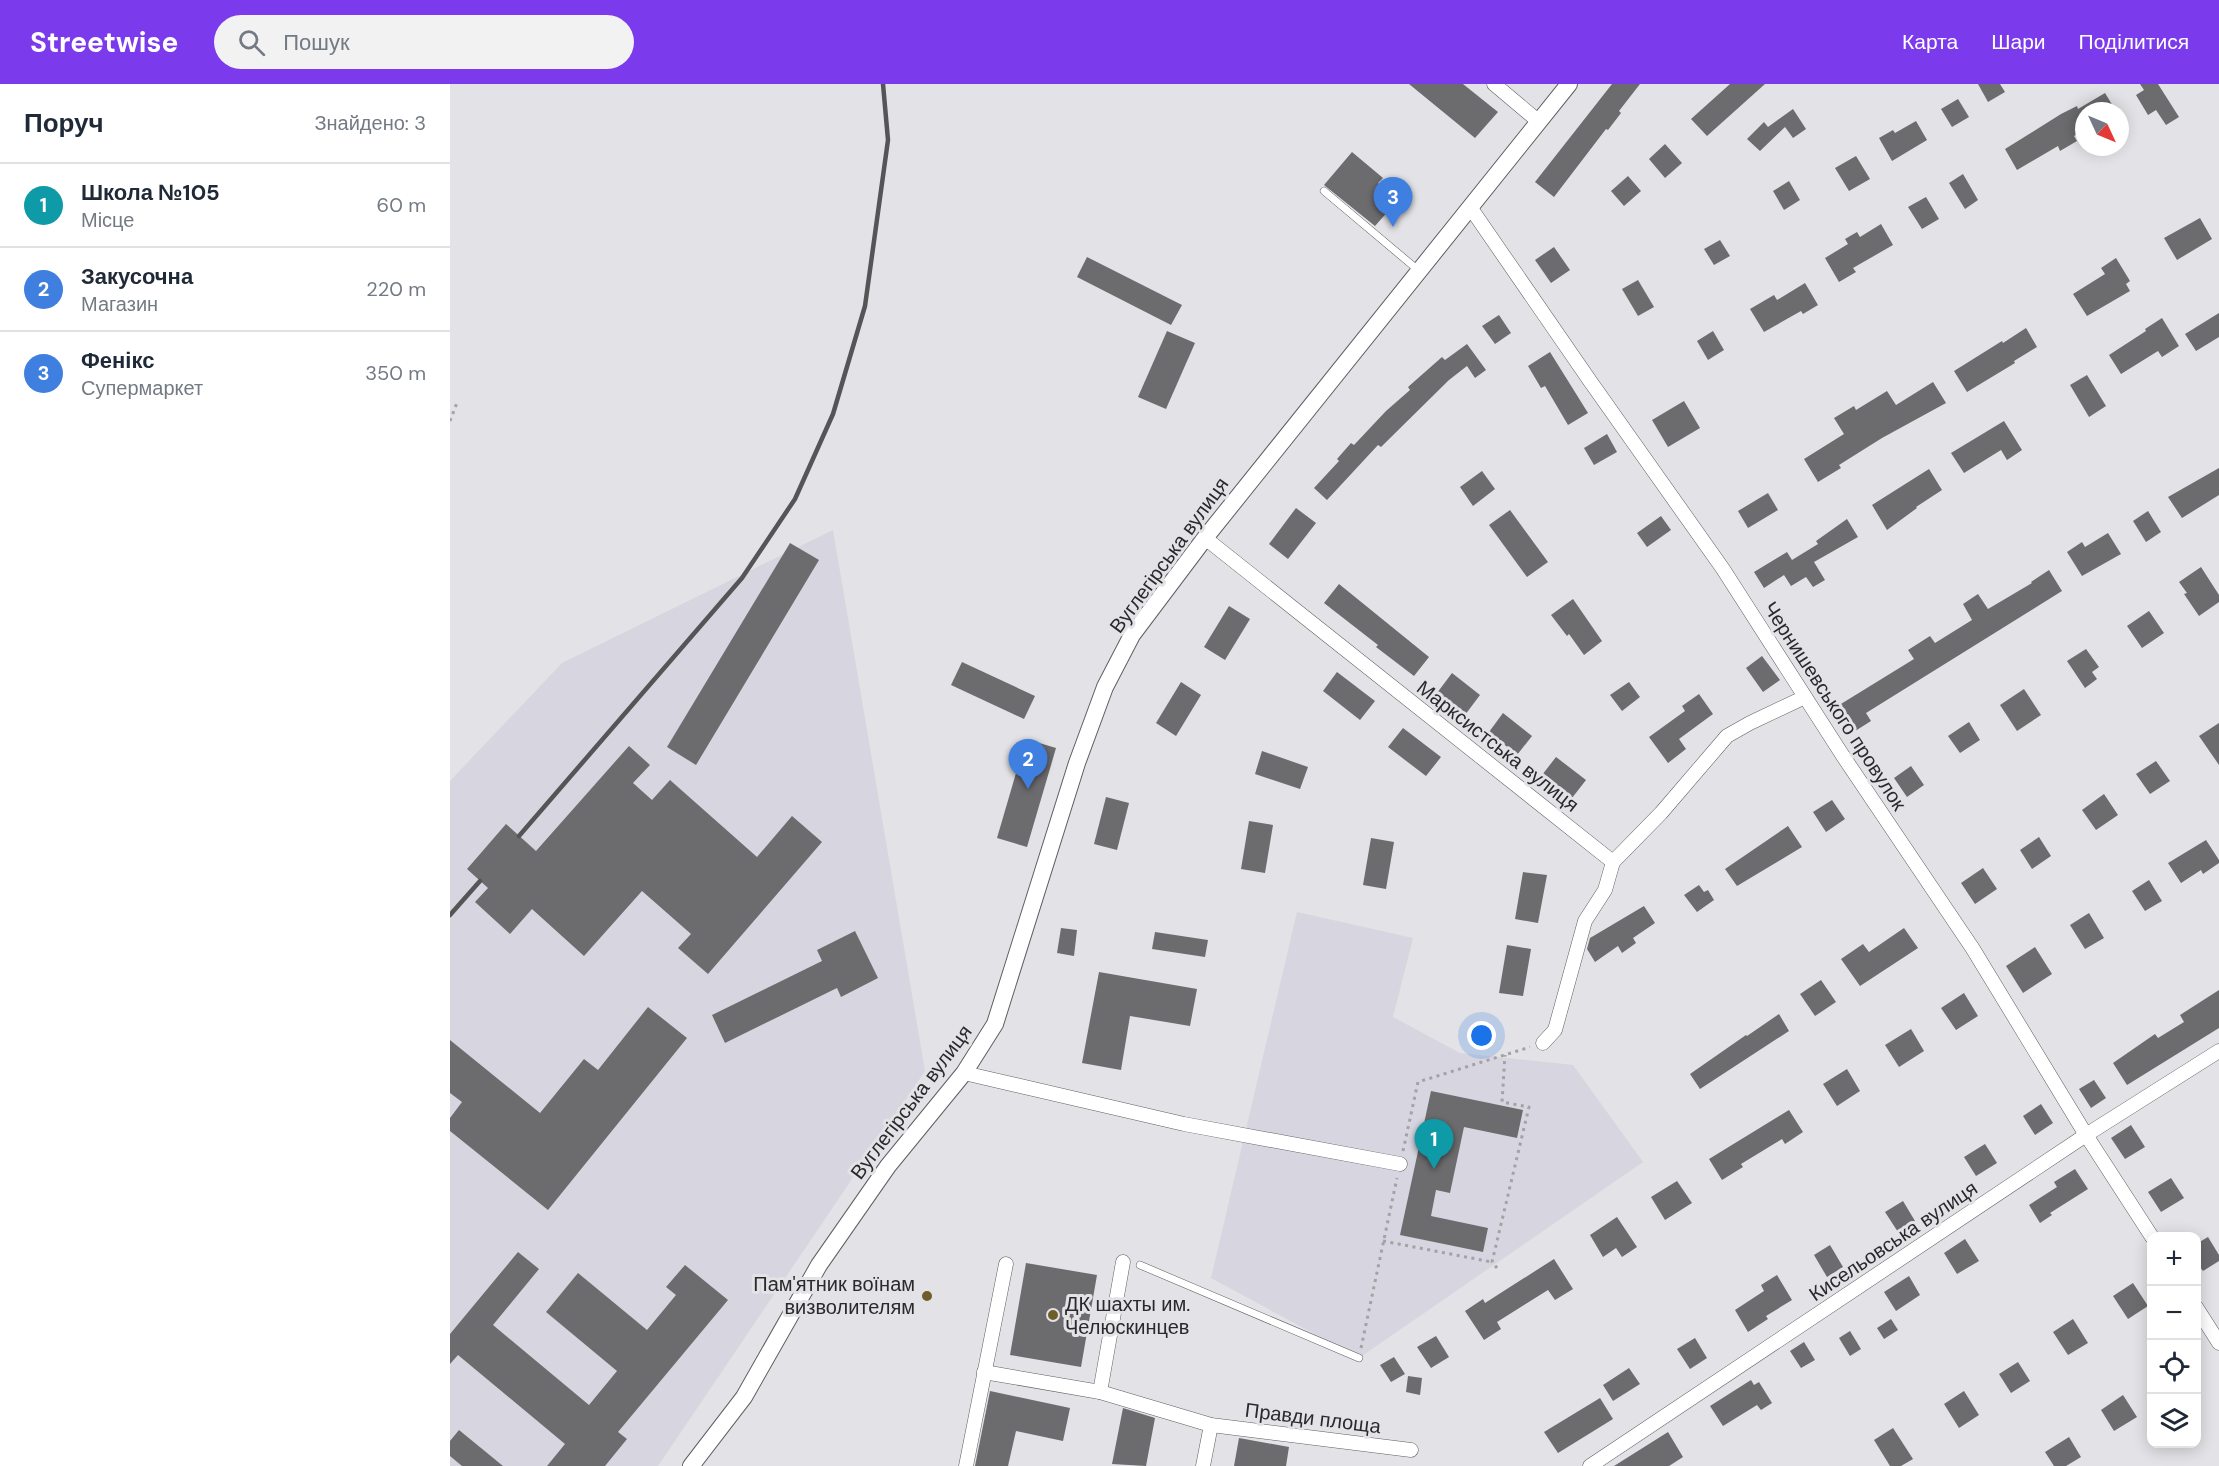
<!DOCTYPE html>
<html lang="uk">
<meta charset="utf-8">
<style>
:root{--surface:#fff;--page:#f2f2f3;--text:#1f2937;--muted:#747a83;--line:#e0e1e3;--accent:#7c3aed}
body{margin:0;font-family:"DM Sans",sans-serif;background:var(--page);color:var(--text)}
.controls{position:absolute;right:18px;bottom:18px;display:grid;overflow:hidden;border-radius:12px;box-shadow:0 3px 15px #0003}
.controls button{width:54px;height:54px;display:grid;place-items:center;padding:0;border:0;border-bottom:2px solid var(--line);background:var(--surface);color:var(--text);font:30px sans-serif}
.compass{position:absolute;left:1625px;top:18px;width:54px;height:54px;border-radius:50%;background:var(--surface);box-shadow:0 3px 15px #0003;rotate:134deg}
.you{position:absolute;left:1032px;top:952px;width:21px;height:21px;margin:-15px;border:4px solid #fff;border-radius:50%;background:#1a73e8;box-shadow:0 0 0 9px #1a73e833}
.badge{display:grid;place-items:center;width:39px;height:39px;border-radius:50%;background:var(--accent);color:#fff;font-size:20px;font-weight:700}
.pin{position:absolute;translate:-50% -50px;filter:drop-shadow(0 2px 3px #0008)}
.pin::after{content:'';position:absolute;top:32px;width:21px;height:18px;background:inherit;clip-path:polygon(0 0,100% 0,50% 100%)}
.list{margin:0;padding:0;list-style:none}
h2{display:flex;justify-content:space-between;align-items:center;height:78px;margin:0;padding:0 24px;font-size:26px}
h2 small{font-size:20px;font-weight:400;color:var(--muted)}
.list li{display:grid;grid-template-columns:39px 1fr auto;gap:18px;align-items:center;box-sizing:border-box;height:84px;padding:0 24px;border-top:2px solid var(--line)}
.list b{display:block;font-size:22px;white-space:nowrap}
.list p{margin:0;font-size:20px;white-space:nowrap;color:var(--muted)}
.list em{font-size:20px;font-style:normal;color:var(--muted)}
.icon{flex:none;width:33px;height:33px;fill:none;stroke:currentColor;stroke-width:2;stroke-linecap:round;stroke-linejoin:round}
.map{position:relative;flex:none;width:1769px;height:1382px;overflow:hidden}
header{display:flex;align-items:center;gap:36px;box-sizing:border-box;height:84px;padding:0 30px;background:var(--accent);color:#fff}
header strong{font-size:28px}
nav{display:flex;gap:33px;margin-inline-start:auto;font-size:21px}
.search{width:420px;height:54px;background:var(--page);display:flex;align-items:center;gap:15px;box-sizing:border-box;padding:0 21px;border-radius:33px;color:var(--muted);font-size:22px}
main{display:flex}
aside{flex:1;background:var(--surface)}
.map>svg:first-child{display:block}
.built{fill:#d7d5df}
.building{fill:#6c6c6f}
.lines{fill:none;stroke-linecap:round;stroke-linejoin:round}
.service-casing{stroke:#5f5e62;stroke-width:8}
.minor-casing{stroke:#5f5e62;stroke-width:15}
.tertiary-casing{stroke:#5f5e62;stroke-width:18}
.path{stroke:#a3a2a5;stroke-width:3;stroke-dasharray:3 4.5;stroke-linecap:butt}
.service{stroke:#fff;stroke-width:7}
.minor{stroke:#fff;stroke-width:14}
.tertiary{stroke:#fff;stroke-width:16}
.rail{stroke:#555557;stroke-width:4.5}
.poi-dot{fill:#6e5e2c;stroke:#e3e2e6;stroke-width:2}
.labels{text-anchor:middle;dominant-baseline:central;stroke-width:6;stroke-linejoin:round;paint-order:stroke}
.street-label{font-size:20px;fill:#2a2a2b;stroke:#e3e2e6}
.poi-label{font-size:20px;fill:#2a2a2b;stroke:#e3e2e6;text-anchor:end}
</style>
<header>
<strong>Streetwise</strong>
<div class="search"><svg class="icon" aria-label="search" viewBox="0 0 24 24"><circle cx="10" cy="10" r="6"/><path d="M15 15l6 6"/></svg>Пошук</div>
<nav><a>Карта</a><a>Шари</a><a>Поділитися</a></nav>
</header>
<main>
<aside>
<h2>Поруч<small>Знайдено: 3</small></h2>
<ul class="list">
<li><span class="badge" style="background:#0f9aa8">1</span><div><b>Школа №105</b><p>Місце</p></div><em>60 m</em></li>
<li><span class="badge" style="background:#3f7fe0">2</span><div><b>Закусочна</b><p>Магазин</p></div><em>220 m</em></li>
<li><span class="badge" style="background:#3f7fe0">3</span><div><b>Фенікс</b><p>Супермаркет</p></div><em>350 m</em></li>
</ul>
</aside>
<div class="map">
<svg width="1769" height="1382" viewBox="0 0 1769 1382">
<rect width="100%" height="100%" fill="#e3e2e6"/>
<!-- built -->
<g class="built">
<polygon points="383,446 475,987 208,1382 0,1382 0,697 112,579"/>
<polygon points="847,828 963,854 943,933 1010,969 1123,981 1193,1078 909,1274 761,1194"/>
</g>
<!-- building -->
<g class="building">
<polygon points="959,0 1013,0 1048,28 1025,54"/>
<polygon points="1162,0 1190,0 1169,27 1171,29 1158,46 1156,45 1104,113 1085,98"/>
<polygon points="1280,0 1315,0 1257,52 1241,35"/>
<polygon points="1528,0 1550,0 1555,8 1538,18"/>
<polygon points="1690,0 1708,0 1729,33 1716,41 1706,26 1698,31 1686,11 1694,6"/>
<polygon points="1655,9 1666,27 1634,27 1634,46 1624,52 1627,57 1610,67 1608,62 1567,86 1555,65 1611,30 1627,22 1628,25"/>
<polygon points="1508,15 1519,33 1502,43 1491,25"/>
<polygon points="1343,25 1356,45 1343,54 1335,43 1310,67 1297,55 1314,38 1318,43"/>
<polygon points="1466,37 1477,56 1442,77 1429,54 1443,46 1445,49"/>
<polygon points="1215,60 1232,79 1215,94 1199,75"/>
<polygon points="902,68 933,94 928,99 948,116 925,142 874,101"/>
<polygon points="1406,72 1420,95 1399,107 1385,84"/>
<polygon points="1513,90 1528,116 1515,125 1499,99"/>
<polygon points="1178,92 1191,107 1174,122 1161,107"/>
<polygon points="1339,97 1350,116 1334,126 1323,107"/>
<polygon points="1476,113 1489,135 1472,145 1458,123"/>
<polygon points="1750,134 1762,155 1727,176 1714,154"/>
<polygon points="1431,140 1443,161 1403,184 1406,188 1389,198 1375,174 1398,160 1395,155 1407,148 1410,153"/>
<polygon points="1270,156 1280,172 1264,181 1254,165"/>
<polygon points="1104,163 1120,186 1101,199 1085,176"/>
<polygon points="637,173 732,221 721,241 627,193"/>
<polygon points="1666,174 1680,197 1676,200 1680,207 1637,232 1623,210 1655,190 1651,184"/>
<polygon points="1188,196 1204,223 1188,232 1172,205"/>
<polygon points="1355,199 1368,221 1353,230 1351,227 1314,248 1300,225 1324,211 1327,216"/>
<polygon points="1769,229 1769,253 1746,267 1735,250"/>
<polygon points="1049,231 1061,249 1045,260 1032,242"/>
<polygon points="1712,234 1729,262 1712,273 1708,267 1671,290 1659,271 1696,247 1695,245"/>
<polygon points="1576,244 1587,263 1564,277 1565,279 1517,308 1504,287 1552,257 1553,259"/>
<polygon points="717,247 745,259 716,325 688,313"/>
<polygon points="1263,247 1274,266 1258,276 1247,257"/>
<polygon points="1017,260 1036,286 1025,294 1017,282 999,296 931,363 928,361 877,416 864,404 889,377 887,375 901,359 904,361 936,327 960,306 958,303 992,273 995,276"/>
<polygon points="1100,268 1138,329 1118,341 1095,302 1091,304 1078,282"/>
<polygon points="1637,291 1656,322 1639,333 1620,301"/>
<polygon points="1483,298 1496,319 1432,354 1389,381 1391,384 1368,398 1354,375 1394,350 1384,334 1404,322 1406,326 1437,307 1446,321"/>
<polygon points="1234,317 1250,344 1218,363 1202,336"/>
<polygon points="1554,337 1572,366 1557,376 1551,366 1514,389 1501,369"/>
<polygon points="1157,350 1167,368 1144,381 1134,364"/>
<polygon points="1769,384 1769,411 1732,434 1718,413"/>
<polygon points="1479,385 1492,406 1466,423 1467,424 1437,446 1422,421"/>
<polygon points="1032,387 1045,405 1023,422 1010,403"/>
<polygon points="1318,409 1328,426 1298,444 1288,427"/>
<polygon points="846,424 866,439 838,475 819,460"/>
<polygon points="1060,426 1098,478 1077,493 1039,441"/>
<polygon points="1698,427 1711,448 1696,458 1683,437"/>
<polygon points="1211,432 1221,446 1197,463 1187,449"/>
<polygon points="1397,435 1408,453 1364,478 1375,496 1363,503 1356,493 1341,502 1334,491 1314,504 1304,488 1337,468 1342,476 1368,460 1366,457"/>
<polygon points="1658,449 1671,470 1632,492 1617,468 1632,458 1635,463"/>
<polygon points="340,459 369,476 246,681 217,663"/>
<polygon points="1751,483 1769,511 1769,518 1749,532 1734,510 1737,509 1729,498"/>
<polygon points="1599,486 1612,507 1416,629 1421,637 1402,649 1386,623 1464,575 1458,566 1480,552 1485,559 1522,536 1513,520 1528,510 1538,525 1582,499 1581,498"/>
<polygon points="889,500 979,573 964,592 926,563 928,561 874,519"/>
<polygon points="1123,515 1152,557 1134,571 1119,550 1117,552 1101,531"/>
<polygon points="779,522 800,535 775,576 754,563"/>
<polygon points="1699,527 1714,549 1692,564 1677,542"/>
<polygon points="1636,565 1649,583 1642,588 1647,595 1635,604 1617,577"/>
<polygon points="1312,572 1330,596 1313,608 1296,584"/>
<polygon points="512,578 585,612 574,635 501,601"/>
<polygon points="887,588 925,617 910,636 873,607"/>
<polygon points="1002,589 1030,611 1015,631 987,609"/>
<polygon points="731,598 751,611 726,652 706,639"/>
<polygon points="1179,598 1190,613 1172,627 1160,611"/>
<polygon points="1574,605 1591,631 1567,647 1550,621"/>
<polygon points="1249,610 1263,630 1229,655 1236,665 1218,679 1199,653 1235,627 1232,622"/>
<polygon points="1053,629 1082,652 1067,671 1039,648"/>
<polygon points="1519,638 1530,656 1510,669 1498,652"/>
<polygon points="1769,639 1769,681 1749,652"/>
<polygon points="953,644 991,673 976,692 938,663"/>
<polygon points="576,655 606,664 577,763 547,754"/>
<polygon points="179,662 200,681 183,699 202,716 220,696 307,773 342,732 372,758 258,890 228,864 241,850 192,807 134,872 82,825 60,850 25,818 38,804 17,785 56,740 86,767"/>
<polygon points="812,667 858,683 850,705 805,690"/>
<polygon points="1106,673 1136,696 1122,714 1092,691"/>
<polygon points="1706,677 1720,697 1700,710 1686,690"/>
<polygon points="1461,682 1474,701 1457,713 1444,694"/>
<polygon points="1654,710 1668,731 1646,746 1632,726"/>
<polygon points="656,713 679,719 667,766 644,760"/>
<polygon points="1382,716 1395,735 1376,748 1363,728"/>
<polygon points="799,737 823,741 815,789 791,785"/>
<polygon points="1338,742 1352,763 1287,802 1275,785"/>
<polygon points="1589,753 1601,772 1582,785 1570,766"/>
<polygon points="921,754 944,758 936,805 913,801"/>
<polygon points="1756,756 1769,776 1769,779 1753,790 1751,786 1731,799 1718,779"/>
<polygon points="1533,784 1547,805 1525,820 1511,799"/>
<polygon points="1073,788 1097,791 1088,839 1065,835"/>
<polygon points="1699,796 1712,817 1695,827 1682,807"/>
<polygon points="1249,801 1254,808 1258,806 1264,816 1247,828 1234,811"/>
<polygon points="1194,822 1205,839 1183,854 1186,859 1172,869 1168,862 1145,878 1137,865 1140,854"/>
<polygon points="1639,829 1654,854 1635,865 1620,841"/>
<polygon points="611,844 627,846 624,872 607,869"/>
<polygon points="1454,844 1468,864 1410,902 1391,875 1413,860 1419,868"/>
<polygon points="405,847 428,894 391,913 387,904 275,959 262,931 372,877 367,866"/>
<polygon points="705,848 758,856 755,873 702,865"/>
<polygon points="1057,861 1081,865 1073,912 1049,909"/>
<polygon points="1585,863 1602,890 1573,909 1556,882"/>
<polygon points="649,888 747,905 740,942 680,932 671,986 632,979"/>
<polygon points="1371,896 1386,918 1365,932 1350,910"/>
<polygon points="1769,906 1769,944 1677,1001 1663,979 1705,950 1708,954 1734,938 1730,931"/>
<polygon points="1514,909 1528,932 1506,946 1491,924"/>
<polygon points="198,923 237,954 98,1126 0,1047 0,1034 12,1018 0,1009 0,956 90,1029 134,975 148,986"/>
<polygon points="1329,930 1339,947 1250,1005 1240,990 1296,951 1297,952"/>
<polygon points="1461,945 1474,967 1449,983 1435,961"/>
<polygon points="1397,985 1410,1007 1387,1022 1373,1000"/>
<polygon points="1644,996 1656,1014 1641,1024 1629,1005"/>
<polygon points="981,1007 1073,1026 1067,1054 1014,1043 1000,1109 986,1106 981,1132 1038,1144 1033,1168 950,1151"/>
<polygon points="1591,1020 1603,1039 1585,1051 1573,1032"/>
<polygon points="1339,1026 1353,1048 1335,1060 1332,1055 1291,1080 1293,1083 1272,1096 1259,1075"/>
<polygon points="1681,1041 1695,1063 1675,1075 1661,1054"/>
<polygon points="1535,1060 1547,1079 1526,1092 1514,1073"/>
<polygon points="1625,1085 1638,1105 1600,1129 1602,1131 1590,1139 1579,1121 1607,1103 1604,1098"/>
<polygon points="1721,1094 1734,1114 1711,1128 1698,1108"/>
<polygon points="1227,1097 1242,1119 1215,1136 1201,1113"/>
<polygon points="1453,1117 1465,1137 1448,1148 1435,1128"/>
<polygon points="1167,1133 1187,1163 1172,1173 1166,1164 1153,1173 1140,1151"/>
<polygon points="1758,1153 1769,1171 1769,1177 1753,1187 1746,1178 1746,1160"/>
<polygon points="1515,1155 1529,1177 1507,1190 1494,1169"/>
<polygon points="1380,1161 1393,1183 1377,1193 1364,1171"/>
<polygon points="68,1168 89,1185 43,1241 139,1321 167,1287 96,1228 128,1189 197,1246 226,1211 216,1203 235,1181 278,1216 168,1348 177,1355 155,1382 97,1382 115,1360 8,1271 0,1280 0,1250"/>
<polygon points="1104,1175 1123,1205 1105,1216 1098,1206 1047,1238 1051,1245 1034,1256 1015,1227 1033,1215 1035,1219"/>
<polygon points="576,1179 647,1191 631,1283 560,1271"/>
<polygon points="1327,1191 1342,1216 1316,1232 1318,1235 1298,1248 1285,1226 1314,1207 1311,1201"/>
<polygon points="1459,1192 1470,1211 1446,1227 1434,1208"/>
<polygon points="1683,1199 1698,1222 1678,1235 1663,1212"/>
<polygon points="1441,1235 1448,1246 1434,1255 1427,1244"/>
<polygon points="1623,1235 1638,1259 1618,1271 1603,1248"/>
<polygon points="1400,1247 1411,1265 1400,1272 1389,1254"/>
<polygon points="986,1252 999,1273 981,1284 967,1263"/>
<polygon points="1245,1254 1257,1274 1240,1285 1227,1265"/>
<polygon points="1354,1258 1365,1276 1351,1284 1340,1267"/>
<polygon points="944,1273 955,1290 941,1298 930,1281"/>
<polygon points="1568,1278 1580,1297 1561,1309 1549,1290"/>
<polygon points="1179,1284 1190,1300 1163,1317 1153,1301"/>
<polygon points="958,1292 972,1294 970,1311 956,1308"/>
<polygon points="1301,1296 1304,1301 1309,1298 1322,1319 1311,1326 1307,1321 1273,1342 1260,1322"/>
<polygon points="540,1307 620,1324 613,1357 566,1347 558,1382 525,1382"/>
<polygon points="1514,1307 1529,1331 1509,1344 1494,1320"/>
<polygon points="1673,1311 1687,1333 1664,1347 1651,1326"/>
<polygon points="1150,1314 1163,1335 1108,1369 1094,1348"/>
<polygon points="673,1324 705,1334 696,1382 662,1380"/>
<polygon points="1443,1344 1463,1375 1451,1382 1440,1382 1424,1356"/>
<polygon points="9,1346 53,1382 12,1382 0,1372 0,1357"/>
<polygon points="1218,1348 1233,1373 1219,1382 1164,1382"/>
<polygon points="1619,1353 1631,1373 1616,1382 1604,1382 1595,1368"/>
<polygon points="789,1354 839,1363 836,1382 784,1382"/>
</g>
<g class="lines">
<!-- service casing -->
<g class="service-casing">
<g id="service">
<polyline points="874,107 968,186"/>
<polyline points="690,1181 909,1274"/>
</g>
</g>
<!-- minor casing -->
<g class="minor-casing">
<g id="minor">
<polyline points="1044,0 1088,37"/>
<polyline points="1020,123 1140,297 1273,485 1393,672 1523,865 1636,1051 1702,1153"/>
<polyline points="755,454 1163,778"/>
<polyline points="1163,778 1211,729 1277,652 1300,639 1355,613"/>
<polyline points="1093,959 1105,946 1135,837 1155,806 1163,778"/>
<polyline points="514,989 734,1040 950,1080"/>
<polyline points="1746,1223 1769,1259"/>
<polyline points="534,1288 650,1308 761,1341 961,1366"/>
<polyline points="650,1308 673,1178"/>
<polyline points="516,1382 556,1180"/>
<polyline points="753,1382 761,1341"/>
<polyline points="1140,1382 1636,1051 1769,967"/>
</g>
</g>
<!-- tertiary casing -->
<g class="tertiary-casing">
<polyline id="tertiary" points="241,1382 294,1313 369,1181 438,1082 514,989 545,940 627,679 655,603 682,551 755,454 1119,0"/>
</g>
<!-- path -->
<g class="path">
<polyline points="0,337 8,316"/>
<polyline points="953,1067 968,998 1080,963"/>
<polyline points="933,1157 1042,1178"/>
<polyline points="1047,1184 1042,1178 1079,1023 1052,1018 1055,971"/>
<polyline points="911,1264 947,1094"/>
</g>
<!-- service -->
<use href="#service" class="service"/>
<!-- minor -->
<use href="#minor" class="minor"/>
<!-- tertiary -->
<use href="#tertiary" class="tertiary"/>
<!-- rail -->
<g class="rail">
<polyline points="69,752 292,494 345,415 383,330 415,222 438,56 433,0"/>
<polyline points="0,831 30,797"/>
</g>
</g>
<!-- markers -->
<g class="poi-dot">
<circle cx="477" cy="1212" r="6"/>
<circle cx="603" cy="1231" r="6"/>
</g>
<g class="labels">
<!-- street labels -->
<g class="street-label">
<text transform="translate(719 471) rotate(-54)">Вуглегірська вулиця</text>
<text transform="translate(1385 622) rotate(57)">Чернишевського провулок</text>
<text transform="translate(1048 662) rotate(38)">Марксистська вулиця</text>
<text transform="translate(461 1018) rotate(-53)">Вуглегірська вулиця</text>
<text transform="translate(1443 1157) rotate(-34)">Кисельовська вулиця</text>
<text transform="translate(863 1334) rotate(7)">Правди площа</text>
</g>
<!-- poi labels -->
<g class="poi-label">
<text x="465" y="1200">Пам'ятник воїнам<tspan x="465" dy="23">визволителям</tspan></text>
<text x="615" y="1220" text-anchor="start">ДК шахты им.<tspan x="615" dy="23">Челюскинцев</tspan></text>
</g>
</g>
</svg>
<div class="controls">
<button>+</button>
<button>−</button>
<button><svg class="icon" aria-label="locate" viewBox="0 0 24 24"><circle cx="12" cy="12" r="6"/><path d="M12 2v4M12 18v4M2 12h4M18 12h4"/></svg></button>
<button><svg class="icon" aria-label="layers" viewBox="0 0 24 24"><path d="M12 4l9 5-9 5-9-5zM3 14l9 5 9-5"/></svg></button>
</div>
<svg class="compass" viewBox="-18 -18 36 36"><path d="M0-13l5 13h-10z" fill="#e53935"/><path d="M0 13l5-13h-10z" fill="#747a83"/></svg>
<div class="you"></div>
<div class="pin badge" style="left:984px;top:1085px;background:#0f9aa8">1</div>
<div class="pin badge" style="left:578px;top:705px;background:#3f7fe0">2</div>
<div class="pin badge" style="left:943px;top:143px;background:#3f7fe0">3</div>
</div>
</main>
